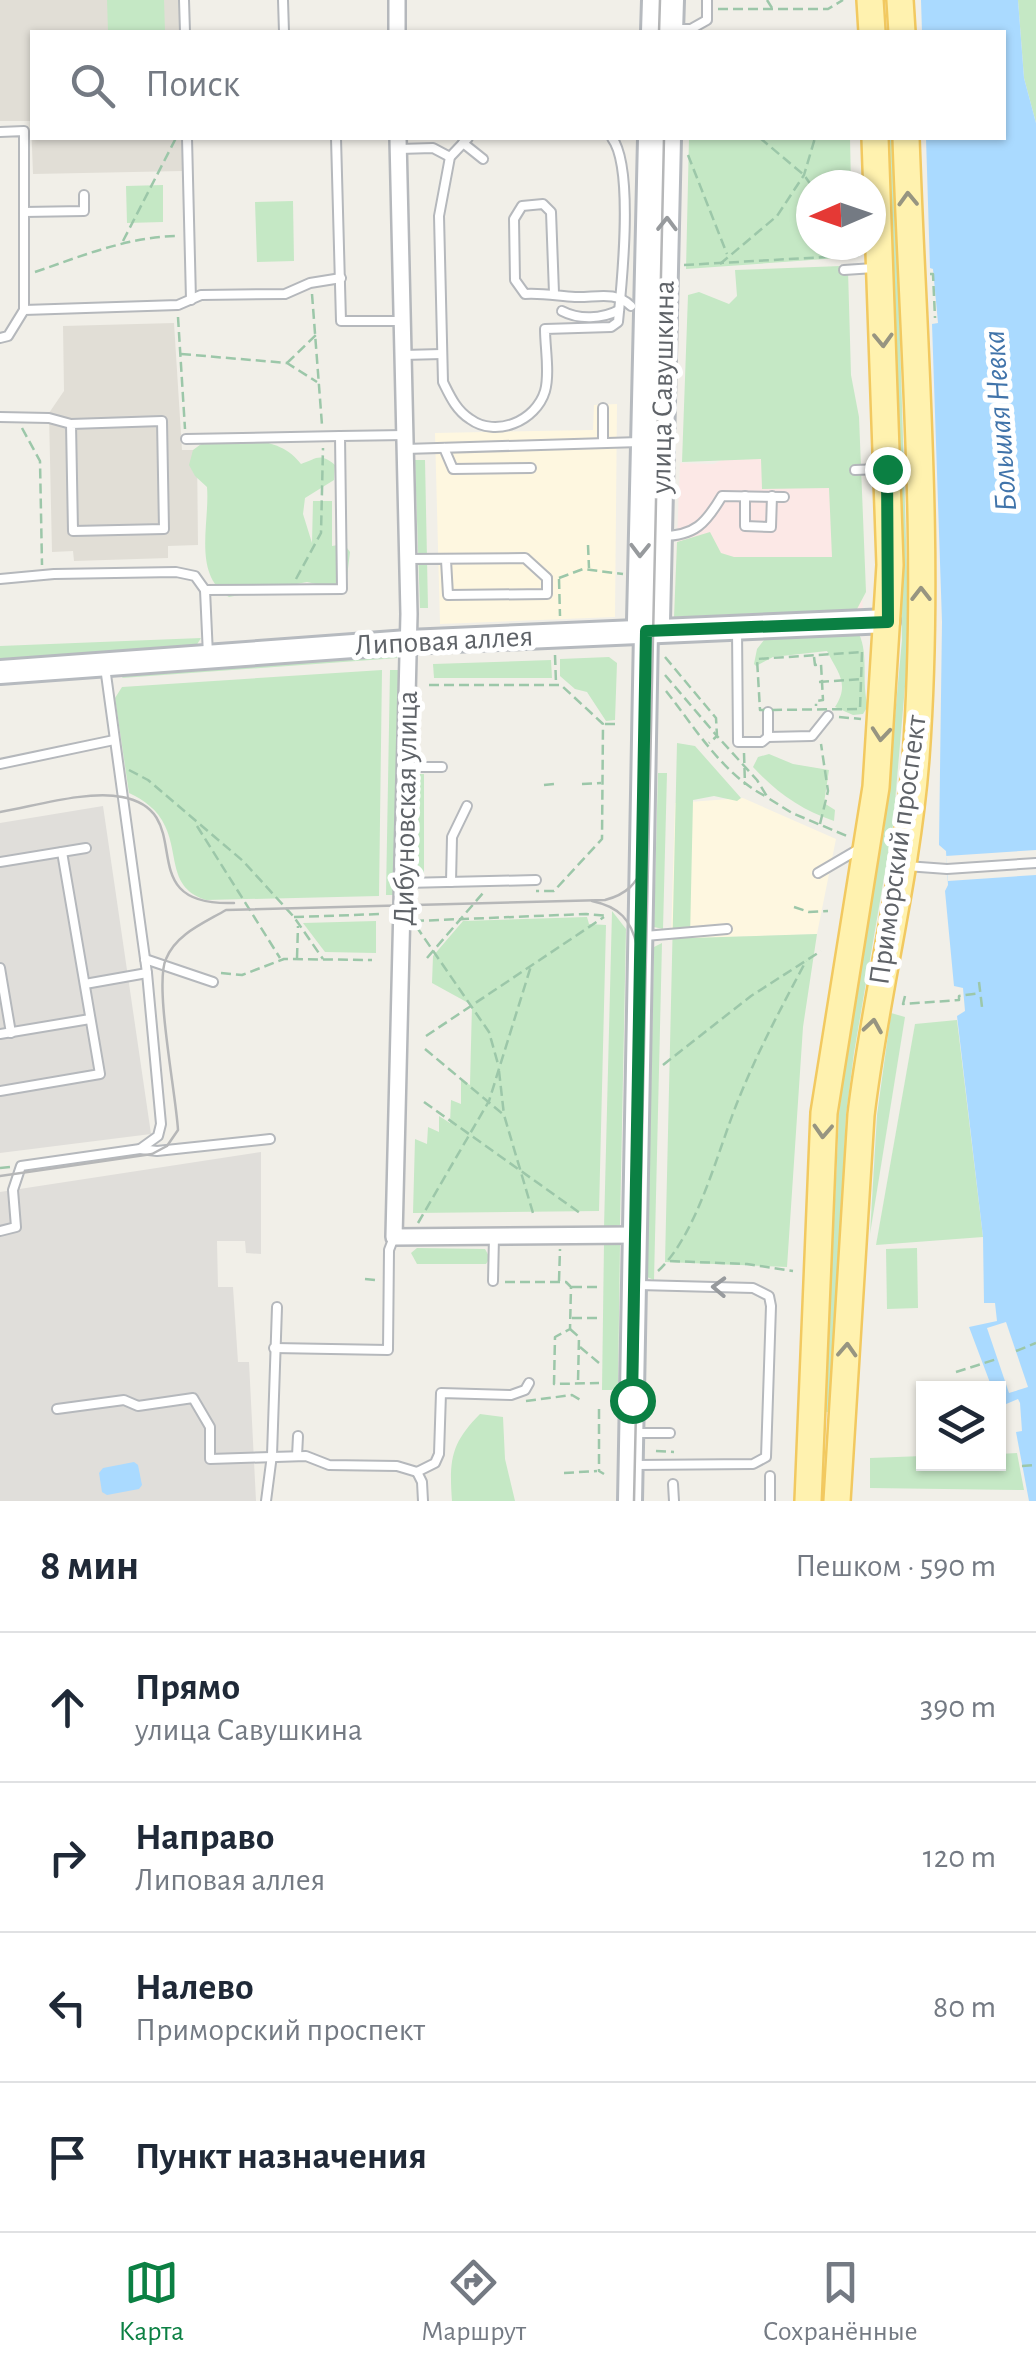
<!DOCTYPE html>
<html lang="ru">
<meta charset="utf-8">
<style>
:root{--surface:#fff;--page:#f6f6f7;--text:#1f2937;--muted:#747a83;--line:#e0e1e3;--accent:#0b8043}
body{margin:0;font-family:"Alegreya Sans",sans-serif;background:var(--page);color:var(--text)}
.controls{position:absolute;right:30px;bottom:30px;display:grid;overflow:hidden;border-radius:0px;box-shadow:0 2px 8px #0004}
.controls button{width:90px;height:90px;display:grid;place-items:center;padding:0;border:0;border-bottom:2px solid var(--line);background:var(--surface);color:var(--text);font:50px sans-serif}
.compass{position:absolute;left:796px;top:170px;width:90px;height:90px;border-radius:50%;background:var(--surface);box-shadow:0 2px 8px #0004;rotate:268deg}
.stop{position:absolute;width:30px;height:30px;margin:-22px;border:8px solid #0b8043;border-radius:50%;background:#fff}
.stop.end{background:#0b8043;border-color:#fff;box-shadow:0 2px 10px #0008}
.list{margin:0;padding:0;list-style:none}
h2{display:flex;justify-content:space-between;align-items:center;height:130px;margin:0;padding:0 40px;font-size:42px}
h2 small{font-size:32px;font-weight:400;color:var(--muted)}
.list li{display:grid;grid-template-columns:65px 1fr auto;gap:30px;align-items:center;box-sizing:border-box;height:150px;padding:0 40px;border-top:2px solid var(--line)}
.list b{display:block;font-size:38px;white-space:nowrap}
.list p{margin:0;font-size:32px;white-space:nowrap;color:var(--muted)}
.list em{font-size:32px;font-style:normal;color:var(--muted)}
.icon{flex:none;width:55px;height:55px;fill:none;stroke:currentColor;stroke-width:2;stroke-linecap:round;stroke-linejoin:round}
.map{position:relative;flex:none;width:1036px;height:1501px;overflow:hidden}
.search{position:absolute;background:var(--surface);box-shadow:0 2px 8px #0004;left:30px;right:30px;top:30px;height:110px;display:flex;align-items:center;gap:25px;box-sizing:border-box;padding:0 35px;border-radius:0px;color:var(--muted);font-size:38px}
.sheet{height:730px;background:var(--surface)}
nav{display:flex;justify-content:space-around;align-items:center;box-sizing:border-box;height:140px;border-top:2px solid var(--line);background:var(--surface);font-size:28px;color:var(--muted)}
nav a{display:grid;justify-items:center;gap:5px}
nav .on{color:var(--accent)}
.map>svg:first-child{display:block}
.commercial{fill:#fef7e0}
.industrial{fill:#e0deda}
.education{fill:#e1ded6}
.medical{fill:#fce8e6}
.green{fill:#c5e8c5}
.water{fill:#aadaff}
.pier{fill:#f1efe8}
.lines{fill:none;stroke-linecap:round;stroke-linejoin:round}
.service-casing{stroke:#b5b8bc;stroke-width:12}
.minor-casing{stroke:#b5b8bc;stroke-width:20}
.secondary-casing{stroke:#b6babf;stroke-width:28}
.primary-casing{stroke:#f2c960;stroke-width:30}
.path{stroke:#9cc7a9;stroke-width:2.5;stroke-dasharray:10 5;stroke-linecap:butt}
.service{stroke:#fff;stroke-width:8}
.minor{stroke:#fff;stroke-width:15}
.secondary{stroke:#fff;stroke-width:22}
.primary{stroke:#fff2af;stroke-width:25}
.tram{stroke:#b6b7b8;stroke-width:2.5}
.oneway{stroke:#979581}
.oneway2{stroke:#979a9d}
.route{stroke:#0b8043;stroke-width:12}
.labels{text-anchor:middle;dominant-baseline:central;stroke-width:10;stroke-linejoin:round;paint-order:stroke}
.street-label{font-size:30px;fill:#5f6368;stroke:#fff}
.water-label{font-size:32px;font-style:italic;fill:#4174aa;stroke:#fff}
</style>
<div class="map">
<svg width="1036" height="1501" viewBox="0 0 1036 1501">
<rect width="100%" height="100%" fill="#f1efe8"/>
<!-- commercial -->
<g class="commercial">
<polygon points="617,404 615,617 440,624 435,433 593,430 594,405"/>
<polygon points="743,798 836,839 817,934 671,939 675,803"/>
</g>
<!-- industrial -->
<g class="industrial">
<polygon points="103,806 151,1134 0,1153 0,823"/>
<polygon points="261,1152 261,1254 246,1253 245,1241 217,1241 218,1287 233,1287 238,1362 249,1362 256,1501 0,1501 0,1192"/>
</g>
<!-- education -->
<g class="education">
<polygon points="0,0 181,0 181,32 32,32 32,138 183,138 183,171 33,174 31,121 0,121"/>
<polygon points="174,323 182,450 197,450 198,545 168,546 168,558 74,561 73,551 52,552 49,413 64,391 63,326"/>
</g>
<!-- medical -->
<polygon class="medical" points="842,455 855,470 863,611 674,617 680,463 714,464 726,458"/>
<!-- green -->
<g class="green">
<polygon points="107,0 164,0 165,32 108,32"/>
<polygon points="1018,0 1036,0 1036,123 1024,78"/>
<polygon points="689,138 850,138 851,185 811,185 811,245 852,245 853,257 686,269"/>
<polygon points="887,138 894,138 909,640 893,825 854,1053 846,1115 832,1412 825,1412 839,1115 846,1051 885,824 902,640"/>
<polygon points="163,185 163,222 127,223 126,186"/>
<polygon points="293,201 294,261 257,262 255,202"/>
<polygon points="841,266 848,270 851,375 859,417 866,592 857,609 674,617 677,542 710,532 721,553 734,557 832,557 829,488 762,489 761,459 682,462 688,295 699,292 729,304 737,296 735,270"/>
<path d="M 208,439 C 240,440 280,435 301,464 C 316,459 320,452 335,465 L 334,480 L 305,498 L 303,514 L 312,543 L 313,501 L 332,501 L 332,546 L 344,544 L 350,552 L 347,577 L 340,584 L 325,586 L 307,582 L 229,597 C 192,574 210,524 207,487 L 195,476 L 189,465 L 193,450 Z"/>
<polygon points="415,460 425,460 428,608 420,608"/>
<path d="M 859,634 C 869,655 861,683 868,706 L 863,714 L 853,715 L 835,707 C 850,684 838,673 827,651 L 773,657 L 756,666 L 754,664 L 757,649 L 767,636 Z"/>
<polygon points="201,638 196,646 0,660 0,646"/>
<polygon points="390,653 398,658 122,678 125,674"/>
<polygon points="609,657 617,663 615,720 606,721 587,692 575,689 560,676 560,659"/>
<polygon points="551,660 552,678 434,678 433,664"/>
<path d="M 382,670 L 379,896 L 206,900 C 168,888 179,855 165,826 C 158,810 144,800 129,793 L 115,698 L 122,687 Z"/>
<polygon points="390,670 403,670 397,895 386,895"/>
<polygon points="677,743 695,746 741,798 737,801 714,796 693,800 690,938 817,934 803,1027 787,1267 665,1262"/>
<path d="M 769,754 L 793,764 L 829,770 L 824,803 L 835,810 L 834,821 C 801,810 776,792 753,767 L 758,757 Z"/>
<polygon points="658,773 667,773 663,929 654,927"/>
<polygon points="415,774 424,774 424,877 413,877"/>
<polygon points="612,911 626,929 620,1225 604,1228"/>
<polygon points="587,917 589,924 606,925 599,1211 413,1213 415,1139 427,1144 428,1127 439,1132 439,1116 450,1123 451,1100 461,1104 461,1080 470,1085 472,1005 432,983 433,956 463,921"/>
<polygon points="376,921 376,953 325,952 303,923"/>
<polygon points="662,943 654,1280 647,1277 654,947"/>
<polygon points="891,1013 905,1017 870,1234 877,1115"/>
<polygon points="957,1020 983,1237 876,1245 915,1024"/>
<polygon points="604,1243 620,1245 618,1384 612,1390 602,1390"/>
<polygon points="417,1248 485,1249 490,1258 486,1264 417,1264 411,1253"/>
<polygon points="917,1248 918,1308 887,1309 886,1249"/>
<path d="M 480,1414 L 503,1417 L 505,1459 L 515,1501 L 452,1501 C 449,1460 451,1443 480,1414 Z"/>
<polygon points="1017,1453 1024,1490 870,1488 870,1458 923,1456 924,1464 998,1464 999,1454"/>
</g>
<!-- water -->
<g class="water">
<polygon points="921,0 1018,0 1024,78 1036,123 1036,1501 1029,1501 1016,1432 1022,1431 1020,1403 1018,1399 999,1407 998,1388 992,1388 969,1327 997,1321 995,1303 984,1303 983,1237 957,1016 965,1011 963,988 954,986 945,891 948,885 946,851 939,845 942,622 932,324 938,323 933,269 930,268 926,138 1004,138 1004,32 922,32"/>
<polygon points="134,1462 138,1465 142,1485 139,1489 107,1495 102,1492 99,1473 103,1468"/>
</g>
<!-- pier -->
<g class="pier">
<polygon points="1036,850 1036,875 948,881 946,856"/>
<polygon points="1006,1322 1028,1387 1009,1393 987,1328"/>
</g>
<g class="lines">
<!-- service casing -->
<g class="service-casing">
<g id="service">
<polyline points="184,0 185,32"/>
<polyline points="283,0 284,32"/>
<polyline points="674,29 691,29 707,20 707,0"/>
<polyline points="0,132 24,131 24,310"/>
<polyline points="187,138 191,300"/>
<polyline points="336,138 341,321 402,321"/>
<path d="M 468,138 L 450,157 L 439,216 L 443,382 C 450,396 456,410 470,419 C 496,438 536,421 545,391 C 550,373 545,348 545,329 L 611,327 L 618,322 C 622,282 634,167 612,138"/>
<polyline points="463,143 483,159"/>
<polyline points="399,149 433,148 450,157"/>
<polyline points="24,212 84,211 84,195"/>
<polyline points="844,270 874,268"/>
<path d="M 554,293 L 551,212 L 543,204 L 522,206 L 514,219 L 515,280 L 525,294 C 543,293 558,296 575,297 C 595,298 615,290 631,306"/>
<path d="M 562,311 C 579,320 602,319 619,310"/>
<polyline points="0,338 8,336 24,310 178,305 201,295 285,294 310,283 341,278"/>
<polyline points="403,355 442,354"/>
<polyline points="603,408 603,442"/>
<polyline points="0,417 49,418 71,424 162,421 164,529 73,531 71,424"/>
<polyline points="186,439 340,436"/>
<polyline points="444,448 453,469 531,468"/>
<polyline points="405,449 640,442"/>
<polyline points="855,470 881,469"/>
<polyline points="745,496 745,526 771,527 772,496"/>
<path d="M 662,536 C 695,536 706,523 722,496 L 784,497"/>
<polyline points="407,559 525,558 547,578 547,594 448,595 446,560"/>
<polyline points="0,579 54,574 176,572 195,576 205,590"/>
<polyline points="737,629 738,742 762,742 768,737"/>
<polyline points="208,655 205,590 342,589 340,436 405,435"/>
<polyline points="768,712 768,737 812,736 828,716"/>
<polyline points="0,764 114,740"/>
<polyline points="407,767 442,767"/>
<polyline points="0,862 86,848"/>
<polyline points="906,866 947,869 1036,863"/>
<polyline points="818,873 859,849"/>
<polyline points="451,882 452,837 467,806"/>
<polyline points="405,883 536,880"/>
<polyline points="645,936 727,929"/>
<polyline points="145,959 213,982"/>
<polyline points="0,968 11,1033"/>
<polyline points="85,984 147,973"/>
<polyline points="0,1034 90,1019"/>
<polyline points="0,1091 100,1074 62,852"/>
<polyline points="140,1149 157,1151 270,1139"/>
<polyline points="0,1231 16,1227 13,1190 21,1166 140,1149 158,1136 161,1124 147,973 105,667"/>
<polyline points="493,1281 494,1237"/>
<polyline points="274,1348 388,1350 389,1250 394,1237"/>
<polyline points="57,1409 124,1400 138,1406 193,1398 210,1427 210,1459 306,1456 329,1465 397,1466 417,1472 435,1463 439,1454 441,1393 511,1395 525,1390 529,1383"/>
<polyline points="636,1433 670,1433"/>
<polyline points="297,1456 298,1436"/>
<polyline points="635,1465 753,1464 766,1457 771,1306 769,1296 753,1288 639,1285"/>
<polyline points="417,1472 422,1482 423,1501"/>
<polyline points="673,1484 674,1501"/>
<polyline points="266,1501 272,1455 277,1307"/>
<polyline points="770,1501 770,1476"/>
</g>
</g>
<!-- minor casing -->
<g class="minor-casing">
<g id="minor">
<polyline points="397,0 397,32"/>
<polyline points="398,138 409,614 394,1237 636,1235"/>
</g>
</g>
<!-- secondary casing -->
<g class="secondary-casing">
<g id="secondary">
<polyline points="653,32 654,0"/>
<polyline points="671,32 672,0"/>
<polyline points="646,631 658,621 669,138"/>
<polyline points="0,672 408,642 888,621"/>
<polyline points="630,1501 646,631 639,621 650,138"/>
</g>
</g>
<!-- primary casing -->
<g class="primary-casing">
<g id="primary">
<polyline points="870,0 872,32"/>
<polyline points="900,0 902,32"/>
<polyline points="808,1501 824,1113 876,787 890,565 875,138"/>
<path d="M 837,1501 L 861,1115 C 875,996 907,877 916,757 C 931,551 913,343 906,138"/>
</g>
</g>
<!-- path -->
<g class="path">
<polyline points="767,0 772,8"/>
<polyline points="718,9 828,9 843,0"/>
<polyline points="760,138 804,175 811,185"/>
<polyline points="688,155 727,254"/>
<polyline points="123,241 176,138"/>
<polyline points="847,245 852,254"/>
<polyline points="720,264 777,216 804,175 815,138"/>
<polyline points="684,265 861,255"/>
<path d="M 35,272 C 82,256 127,237 177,236"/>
<polyline points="930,274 933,274 935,318"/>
<polyline points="312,294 322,425"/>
<polyline points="178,317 185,429"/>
<polyline points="181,354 287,363 317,382"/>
<polyline points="287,363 316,335"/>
<polyline points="22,428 40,461 42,565"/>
<polyline points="588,545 589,568"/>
<polyline points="559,578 583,569 623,574"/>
<polyline points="296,579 321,533 323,448"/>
<polyline points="559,579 560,616"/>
<polygon points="862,652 860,709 760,710 757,659"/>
<polyline points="555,655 556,683"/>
<polyline points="665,657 716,718 717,736 757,780 768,798 792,813 847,836"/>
<polyline points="814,657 815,665 821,664 823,700 816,701 816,706"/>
<polyline points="665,675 717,736 709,743"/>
<polyline points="819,682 862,679"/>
<polyline points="429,685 561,685 603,724 602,839 554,891 536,891"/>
<path d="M 666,691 C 696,729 723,775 767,797"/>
<polyline points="839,717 861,719"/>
<polyline points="605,724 619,724"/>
<polyline points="744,753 745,785"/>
<polyline points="129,770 148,780 243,861 294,917 323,959"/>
<polyline points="582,784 601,783"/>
<polyline points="544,785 554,784"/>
<polyline points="820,824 828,791 821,744"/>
<polyline points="197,826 280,958"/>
<polyline points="794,907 809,912 828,911"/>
<polyline points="294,917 382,914"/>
<polyline points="414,921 586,914 608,916"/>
<polyline points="416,926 489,1032 498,1064"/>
<polyline points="297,958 298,926"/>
<polyline points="427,958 483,893"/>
<polyline points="221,973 242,975 284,959 372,960"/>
<polyline points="979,982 982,1007"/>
<polyline points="905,996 903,1004 959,1000 959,996 980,993"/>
<polyline points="426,1036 604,917"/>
<polyline points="425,1049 504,1115 533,1213"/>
<polyline points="663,1065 751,996 821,951"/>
<polyline points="499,1071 504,1115"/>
<polyline points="424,1102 580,1213"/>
<polyline points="0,1168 10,1167"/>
<polyline points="418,1223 489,1101 531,966"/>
<polyline points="670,1261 747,1264 793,1271"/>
<path d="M 658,1271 C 698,1234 718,1149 739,1098 C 758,1051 782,1006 806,961"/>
<polyline points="365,1279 376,1280"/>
<polyline points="559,1281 560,1249"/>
<polyline points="505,1282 566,1282 571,1287 570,1329 555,1337 554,1384 599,1383"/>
<polyline points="572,1287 600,1287"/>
<polyline points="572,1318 600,1318"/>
<polyline points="570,1329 579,1337 578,1382"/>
<polyline points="580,1347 599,1363"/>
<polyline points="1016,1351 1036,1343"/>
<polyline points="956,1372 997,1359"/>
<polyline points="526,1401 572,1395 582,1401"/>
<polyline points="599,1409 599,1471 604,1474"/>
<polyline points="656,1451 674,1452"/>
<polyline points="1022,1466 1036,1465"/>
<polyline points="564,1473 597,1471"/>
</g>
<!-- service -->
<use href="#service" class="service"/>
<!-- minor -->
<use href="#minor" class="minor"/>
<!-- secondary -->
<use href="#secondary" class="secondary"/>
<!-- primary -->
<use href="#primary" class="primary"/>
<!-- tram -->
<g class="tram">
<polyline points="659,32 660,0"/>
<path d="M 0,812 C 35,806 88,790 122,797 C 202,812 126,907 234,903"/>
<path d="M 592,901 C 620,907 631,920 637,946"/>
<path d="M 0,1176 L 152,1154 L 167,1146 L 178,1130 C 176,1094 154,984 166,959 C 176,934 204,923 226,910 L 605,900 C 628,894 635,884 646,864"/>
<polyline points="634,1501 664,138"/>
</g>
</g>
<!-- one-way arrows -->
<defs><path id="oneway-chevron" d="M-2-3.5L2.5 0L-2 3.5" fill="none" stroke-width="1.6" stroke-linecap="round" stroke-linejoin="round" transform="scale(2.5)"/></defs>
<g class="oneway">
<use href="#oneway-chevron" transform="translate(908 199) rotate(-92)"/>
<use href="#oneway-chevron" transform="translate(883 340) rotate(88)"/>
<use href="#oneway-chevron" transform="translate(921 594) rotate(-90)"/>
<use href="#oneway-chevron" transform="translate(881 734) rotate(95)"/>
<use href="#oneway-chevron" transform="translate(873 1026) rotate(-81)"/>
<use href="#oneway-chevron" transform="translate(823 1131) rotate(93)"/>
<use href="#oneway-chevron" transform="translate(847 1350) rotate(-87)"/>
</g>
<g class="oneway2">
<use href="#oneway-chevron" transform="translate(667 224) rotate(-89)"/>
<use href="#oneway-chevron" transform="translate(640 550) rotate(91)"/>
<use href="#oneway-chevron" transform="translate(719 1287) rotate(-178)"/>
</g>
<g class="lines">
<!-- route -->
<polyline class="route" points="632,1400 646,631 888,622 887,469"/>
</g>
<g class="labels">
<!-- street labels -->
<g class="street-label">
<text transform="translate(663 387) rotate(-89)">улица Савушкина</text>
<text transform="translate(444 641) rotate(-3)">Липовая аллея</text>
<text transform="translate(406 808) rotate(-89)">Дибуновская улица</text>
<text transform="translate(898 850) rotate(-82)">Приморский проспект</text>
</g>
<!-- water labels -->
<g class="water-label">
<text transform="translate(1000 421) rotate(-94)">Большая Невка</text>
</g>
</g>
</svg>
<div class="controls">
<button><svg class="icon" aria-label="layers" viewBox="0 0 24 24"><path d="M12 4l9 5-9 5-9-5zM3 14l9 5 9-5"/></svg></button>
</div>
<svg class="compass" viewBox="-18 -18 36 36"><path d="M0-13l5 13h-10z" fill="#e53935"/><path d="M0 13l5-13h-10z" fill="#747a83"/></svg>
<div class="stop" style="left:632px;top:1400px"></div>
<div class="stop end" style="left:887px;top:469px"></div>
<div class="search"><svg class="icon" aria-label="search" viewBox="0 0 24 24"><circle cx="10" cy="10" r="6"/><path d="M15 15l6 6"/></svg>Поиск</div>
</div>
<section class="sheet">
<h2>8 мин<small>Пешком · 590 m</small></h2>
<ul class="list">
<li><svg class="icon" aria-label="ahead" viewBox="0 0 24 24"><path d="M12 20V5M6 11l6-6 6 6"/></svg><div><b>Прямо</b><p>улица Савушкина</p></div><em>390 m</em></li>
<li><svg class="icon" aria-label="right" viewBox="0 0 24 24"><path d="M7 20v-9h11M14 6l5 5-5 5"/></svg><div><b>Направо</b><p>Липовая аллея</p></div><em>120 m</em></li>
<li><svg class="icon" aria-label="left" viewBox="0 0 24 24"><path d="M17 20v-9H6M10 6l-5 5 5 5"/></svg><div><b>Налево</b><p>Приморский проспект</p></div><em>80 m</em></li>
<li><svg class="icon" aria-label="arrive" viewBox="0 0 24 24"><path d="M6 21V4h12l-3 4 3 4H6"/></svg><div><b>Пункт назначения</b></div></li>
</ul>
</section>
<nav>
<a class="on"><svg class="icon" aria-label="map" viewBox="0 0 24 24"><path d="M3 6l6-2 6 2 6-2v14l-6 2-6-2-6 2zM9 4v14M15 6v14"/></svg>Карта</a>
<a><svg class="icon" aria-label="directions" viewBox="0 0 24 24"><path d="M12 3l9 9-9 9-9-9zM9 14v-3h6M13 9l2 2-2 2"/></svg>Маршрут</a>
<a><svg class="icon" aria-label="saved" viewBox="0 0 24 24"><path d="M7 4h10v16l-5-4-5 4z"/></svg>Сохранённые</a>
</nav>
